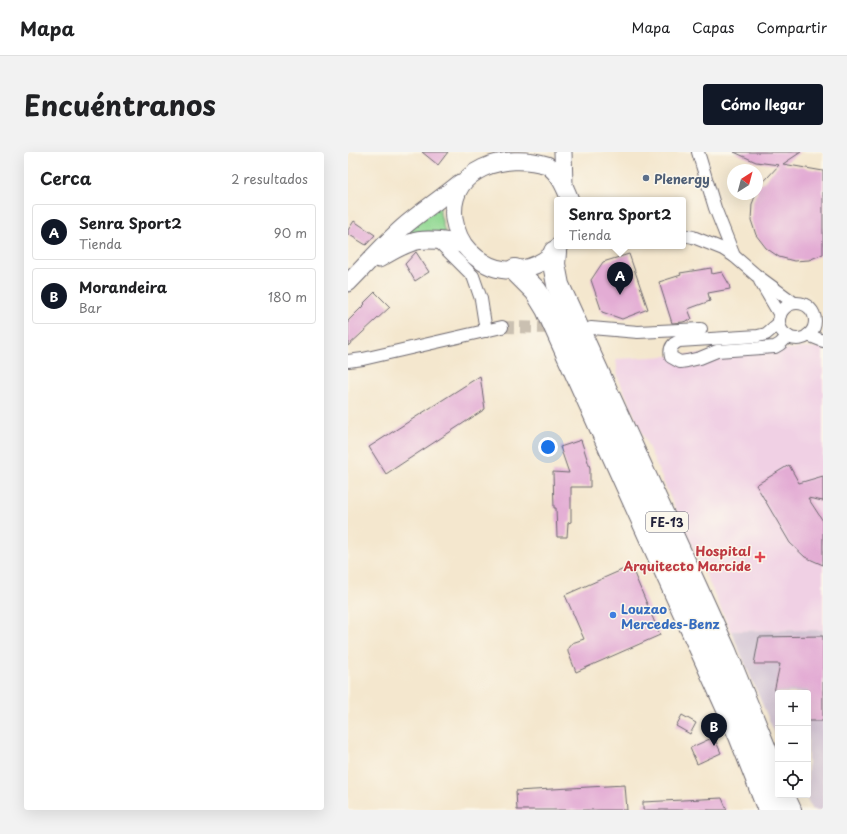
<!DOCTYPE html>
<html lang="es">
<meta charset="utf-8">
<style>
:root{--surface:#fff;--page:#f2f2f2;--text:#202124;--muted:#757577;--line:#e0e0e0;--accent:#111827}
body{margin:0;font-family:"Playpen Sans",sans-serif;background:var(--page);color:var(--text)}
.controls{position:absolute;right:12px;bottom:12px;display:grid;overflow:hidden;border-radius:4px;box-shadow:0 4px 16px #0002}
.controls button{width:36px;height:36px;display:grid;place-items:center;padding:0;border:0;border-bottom:1px solid var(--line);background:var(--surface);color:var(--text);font:20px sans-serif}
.compass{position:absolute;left:379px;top:12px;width:36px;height:36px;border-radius:50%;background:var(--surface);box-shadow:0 4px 16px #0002;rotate:36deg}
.you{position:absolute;left:200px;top:295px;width:14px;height:14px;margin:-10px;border:3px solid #fff;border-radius:50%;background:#1a73e8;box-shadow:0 0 0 6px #1a73e833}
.badge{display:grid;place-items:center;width:26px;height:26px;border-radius:50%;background:var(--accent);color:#fff;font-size:13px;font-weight:700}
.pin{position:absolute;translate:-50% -33px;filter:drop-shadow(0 1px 2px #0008)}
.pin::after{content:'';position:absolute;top:21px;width:14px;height:12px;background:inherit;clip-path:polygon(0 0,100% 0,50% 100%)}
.popup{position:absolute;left:206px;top:45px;width:132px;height:52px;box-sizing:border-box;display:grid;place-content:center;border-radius:4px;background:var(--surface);filter:drop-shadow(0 1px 3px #0005);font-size:13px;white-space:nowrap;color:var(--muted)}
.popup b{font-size:15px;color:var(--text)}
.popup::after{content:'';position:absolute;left:50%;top:100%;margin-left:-8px;border:8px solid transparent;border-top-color:var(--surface)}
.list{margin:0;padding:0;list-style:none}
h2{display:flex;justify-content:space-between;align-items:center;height:52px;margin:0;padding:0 16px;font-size:17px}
h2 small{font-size:13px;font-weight:400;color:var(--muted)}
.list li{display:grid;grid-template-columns:26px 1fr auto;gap:12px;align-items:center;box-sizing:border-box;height:56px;margin:0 8px 8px;padding:0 8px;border:1px solid var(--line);border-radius:4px}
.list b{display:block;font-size:15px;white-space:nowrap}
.list p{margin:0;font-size:13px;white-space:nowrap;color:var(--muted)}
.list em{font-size:13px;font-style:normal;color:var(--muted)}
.icon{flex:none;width:22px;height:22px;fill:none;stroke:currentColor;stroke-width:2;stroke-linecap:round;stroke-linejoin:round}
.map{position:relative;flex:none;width:475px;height:658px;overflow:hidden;border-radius:4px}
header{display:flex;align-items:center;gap:24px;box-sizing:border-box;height:56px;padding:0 20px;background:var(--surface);border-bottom:1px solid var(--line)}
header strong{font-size:19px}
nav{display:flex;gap:22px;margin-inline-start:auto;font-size:14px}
.intro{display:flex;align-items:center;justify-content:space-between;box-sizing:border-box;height:96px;padding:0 24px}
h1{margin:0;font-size:28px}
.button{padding:10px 18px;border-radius:4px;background:var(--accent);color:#fff;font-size:14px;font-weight:700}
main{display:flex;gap:24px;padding:0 24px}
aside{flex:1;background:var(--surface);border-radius:4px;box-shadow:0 4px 16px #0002}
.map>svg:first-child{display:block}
.built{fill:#f0d0e4}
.industrial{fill:#cebed1}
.green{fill:#90d892;stroke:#597d66}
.building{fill:#e3acd4}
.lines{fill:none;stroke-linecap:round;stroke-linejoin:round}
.street-tunnel{stroke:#cac0b1;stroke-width:12;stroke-dasharray:12 6;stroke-linecap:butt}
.street-casing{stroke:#6c676e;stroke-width:14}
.secondary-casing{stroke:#6c676e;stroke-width:19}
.highway-casing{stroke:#6c676e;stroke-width:24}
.street{stroke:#fff;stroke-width:12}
.secondary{stroke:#fff;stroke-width:17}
.highway{stroke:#fff;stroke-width:22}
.service-dot{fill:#5c6f8a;stroke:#fbf7ec;stroke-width:1.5}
.health-dot{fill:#e0444e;stroke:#fbf7ec;stroke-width:1.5}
.shop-dot{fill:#3f7fe0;stroke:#fbf7ec;stroke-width:1.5}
.labels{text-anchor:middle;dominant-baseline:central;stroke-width:3;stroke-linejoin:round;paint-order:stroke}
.shield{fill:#fbf7ec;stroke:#636270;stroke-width:1}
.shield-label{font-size:12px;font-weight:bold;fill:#22223b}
.service-label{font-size:13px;font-weight:bold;fill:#4e5e75;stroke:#fbf7ec;text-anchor:start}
.health-label{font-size:13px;font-weight:bold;fill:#be3a42;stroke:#fbf7ec;text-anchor:end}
.shop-label{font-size:13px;font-weight:bold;fill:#366cbe;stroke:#fbf7ec;text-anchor:start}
</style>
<header>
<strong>Mapa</strong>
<nav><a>Mapa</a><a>Capas</a><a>Compartir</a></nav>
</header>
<div class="intro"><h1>Encuéntranos</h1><a class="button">Cómo llegar</a></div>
<main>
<aside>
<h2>Cerca<small>2 resultados</small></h2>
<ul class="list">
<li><span class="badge">A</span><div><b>Senra Sport2</b><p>Tienda</p></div><em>90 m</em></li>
<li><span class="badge">B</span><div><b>Morandeira</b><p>Bar</p></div><em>180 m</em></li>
</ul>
</aside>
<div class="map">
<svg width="475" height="658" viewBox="0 0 475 658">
<rect width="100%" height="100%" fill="#fbf7ec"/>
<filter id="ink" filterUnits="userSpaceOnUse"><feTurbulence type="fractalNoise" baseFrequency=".025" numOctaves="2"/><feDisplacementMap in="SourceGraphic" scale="8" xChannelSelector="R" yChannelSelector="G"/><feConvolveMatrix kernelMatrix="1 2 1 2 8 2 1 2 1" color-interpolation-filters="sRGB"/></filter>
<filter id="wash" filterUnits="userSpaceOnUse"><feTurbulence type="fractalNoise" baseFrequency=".012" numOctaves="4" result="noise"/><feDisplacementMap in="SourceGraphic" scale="16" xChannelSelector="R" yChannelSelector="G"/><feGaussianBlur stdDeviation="0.9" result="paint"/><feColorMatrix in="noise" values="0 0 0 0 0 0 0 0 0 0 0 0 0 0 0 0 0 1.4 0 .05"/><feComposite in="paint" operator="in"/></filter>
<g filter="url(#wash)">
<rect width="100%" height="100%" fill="#f4e7ce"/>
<!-- built -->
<polygon class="built" points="475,195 475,478 383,479 316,331 270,225 268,207"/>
<!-- industrial -->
<polygon class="industrial" points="475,478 475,658 465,658 456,643 460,643 460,541 430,541 430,589 383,479"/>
<!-- green -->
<path class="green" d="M 92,52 L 92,61 L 97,81 C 84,78 72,81 59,84 L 57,79 Z"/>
<g id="blocks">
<!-- building -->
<g class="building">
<polygon points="74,0 100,0 90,13"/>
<polygon points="386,0 453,0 435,12 475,19 475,102 461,108 446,109 431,105 418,96 408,83 403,68 404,52 408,42 409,42 409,37 431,13 408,10"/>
<polygon points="6,69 27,83 18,93 0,82 0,78"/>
<polygon points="68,100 81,120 67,129 57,112"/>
<polygon points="281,102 300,157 274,167 254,160 243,128 255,110"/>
<polygon points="363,116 364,122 374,120 381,132 382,137 360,141 362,149 340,157 344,167 335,170 324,171 311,130 333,123 332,121"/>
<polygon points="27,140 42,155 0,194 0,169 17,152 16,151"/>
<polygon points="132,224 137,257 38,322 21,295"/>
<polygon points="233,288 242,316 242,335 223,335 223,370 220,371 219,385 209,385 208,356 206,356 205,320 221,321 212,295"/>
<polygon points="441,313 451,331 475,324 475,349 460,346 475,369 475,413 457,405 442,391 408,333"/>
<polygon points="283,414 312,483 228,520 220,500 220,496 224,491 236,487 217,443"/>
<polygon points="475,484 475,569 460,569 460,538 426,540 432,512 406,512 411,485"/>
<polygon points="334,563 348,571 342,582 328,574"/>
<polygon points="366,585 373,601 349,612 342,596"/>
<polygon points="277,633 279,658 169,658 168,639"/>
<polygon points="374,646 379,658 295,658 295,650"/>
</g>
</g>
</g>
<g filter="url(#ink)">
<use href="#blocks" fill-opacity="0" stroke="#6c676e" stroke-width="1"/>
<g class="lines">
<!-- street-tunnel -->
<polyline class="street-tunnel" points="154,175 211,176"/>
<!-- street casing -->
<g class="street-casing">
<g id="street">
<polyline points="350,0 367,56 386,104"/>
<polyline points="335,83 345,85 375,97 386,104 408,123 446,151"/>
<polyline points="88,87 125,124 133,147 138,179"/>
<polyline points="412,129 432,163"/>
<circle cx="449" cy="169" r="18"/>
<path d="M 431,171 L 418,182 L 410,184 L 331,189 C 324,192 321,197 323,205 L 332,210 L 339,209 L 352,206 L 369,199 L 427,195 L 432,192 L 440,184"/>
<polyline points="243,176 290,180 353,177"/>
<polyline points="460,183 475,189"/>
<polyline points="0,209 15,207 154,175"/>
</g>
</g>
<!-- secondary casing -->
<g class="secondary-casing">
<g id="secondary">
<polyline points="215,0 216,33"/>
<path d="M 211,94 C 199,111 179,119 158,118 C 144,117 131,109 121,99 C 112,90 108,79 106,67 C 100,16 158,0 199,13 C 211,21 217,35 222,48"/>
<path d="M 31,107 C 67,85 73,85 114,92"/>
<path d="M 0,131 C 18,113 35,93 54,76 C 72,60 93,47 112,31"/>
</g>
</g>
<!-- highway casing -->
<g class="highway-casing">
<g id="highway">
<polyline points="207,100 206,112 210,133 377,499 430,629"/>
<polyline points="167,118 188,139 199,157 392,584 421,658"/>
<polyline points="435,643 442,658"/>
</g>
</g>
<!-- street -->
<use href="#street" class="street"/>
<!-- secondary -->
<use href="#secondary" class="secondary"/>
<!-- highway -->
<use href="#highway" class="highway"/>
</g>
</g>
<!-- markers -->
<circle class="service-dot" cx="298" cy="26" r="4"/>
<path class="health-dot" d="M410 399h4v4h4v4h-4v4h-4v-4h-4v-4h4z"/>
<circle class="shop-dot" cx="265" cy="463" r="4"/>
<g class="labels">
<!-- shield labels -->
<rect class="shield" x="298" y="360" width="42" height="20" rx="3"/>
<g class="shield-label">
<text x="319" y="370">FE-13</text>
</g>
<!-- service labels -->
<g class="service-label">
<text x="306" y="26">Plenergy</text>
</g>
<!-- health labels -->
<g class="health-label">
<text x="403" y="398">Hospital<tspan x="403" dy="15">Arquitecto Marcide</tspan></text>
</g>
<!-- shop labels -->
<g class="shop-label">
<text x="273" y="456">Louzao<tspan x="273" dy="15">Mercedes-Benz</tspan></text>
</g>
</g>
</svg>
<div class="controls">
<button>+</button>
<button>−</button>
<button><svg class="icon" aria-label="locate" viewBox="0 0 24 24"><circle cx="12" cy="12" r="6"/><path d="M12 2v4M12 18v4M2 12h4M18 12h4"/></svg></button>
</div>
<svg class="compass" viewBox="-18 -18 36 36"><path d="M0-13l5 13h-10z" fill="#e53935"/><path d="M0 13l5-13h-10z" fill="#757577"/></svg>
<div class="you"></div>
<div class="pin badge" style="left:272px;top:143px">A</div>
<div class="popup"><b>Senra Sport2</b>Tienda</div>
<div class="pin badge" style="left:366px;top:594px">B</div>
</div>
</main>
